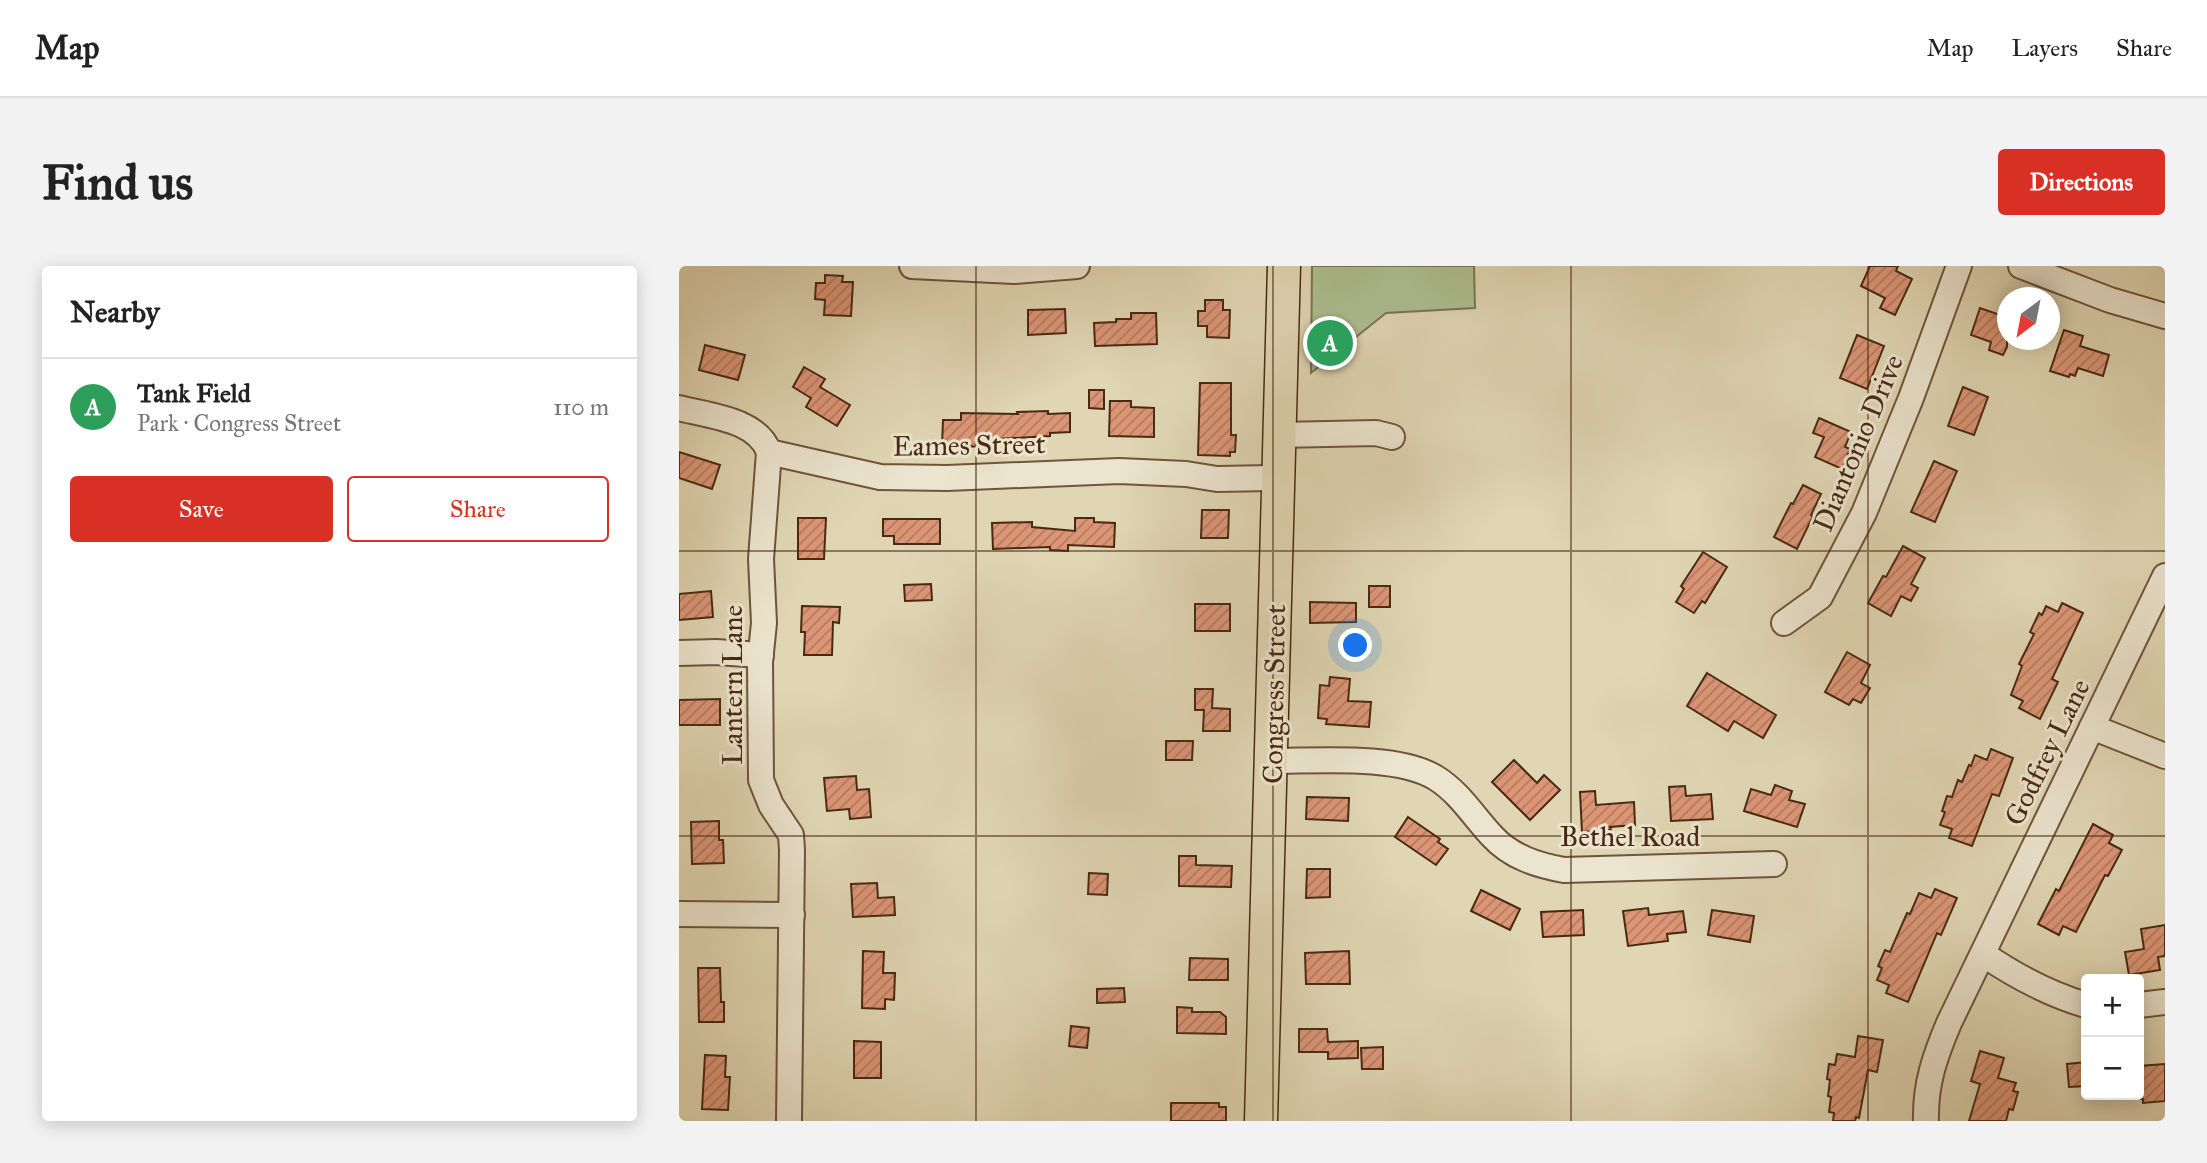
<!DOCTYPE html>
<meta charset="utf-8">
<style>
:root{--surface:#fff;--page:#f2f2f2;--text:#222;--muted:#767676;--line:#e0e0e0;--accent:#d93025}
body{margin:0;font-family:"IM FELL Great Primer",serif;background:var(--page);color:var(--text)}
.controls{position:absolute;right:21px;bottom:21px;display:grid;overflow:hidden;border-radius:7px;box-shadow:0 4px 18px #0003}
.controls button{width:63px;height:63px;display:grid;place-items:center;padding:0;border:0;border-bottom:2px solid var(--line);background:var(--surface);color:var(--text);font:35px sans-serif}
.compass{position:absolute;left:1318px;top:21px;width:63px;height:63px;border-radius:50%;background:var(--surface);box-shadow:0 4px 18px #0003;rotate:212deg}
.you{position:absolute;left:677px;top:380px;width:24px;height:24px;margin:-18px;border:5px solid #fff;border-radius:50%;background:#1a73e8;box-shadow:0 0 0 10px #1a73e833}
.badge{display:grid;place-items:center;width:46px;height:46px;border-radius:50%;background:var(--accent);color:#fff;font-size:23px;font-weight:700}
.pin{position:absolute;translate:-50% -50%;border:4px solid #fff;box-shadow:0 2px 7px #0006}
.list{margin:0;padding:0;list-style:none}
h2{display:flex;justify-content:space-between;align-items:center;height:91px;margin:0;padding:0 28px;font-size:30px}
h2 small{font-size:23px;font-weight:400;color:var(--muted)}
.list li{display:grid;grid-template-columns:46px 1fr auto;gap:21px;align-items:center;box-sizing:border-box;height:98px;padding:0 28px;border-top:2px solid var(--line)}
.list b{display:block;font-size:26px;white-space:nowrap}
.list p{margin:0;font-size:23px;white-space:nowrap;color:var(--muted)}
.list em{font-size:23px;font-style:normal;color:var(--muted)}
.actions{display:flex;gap:14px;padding:21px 28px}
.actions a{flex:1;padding:16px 0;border:2px solid var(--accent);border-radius:7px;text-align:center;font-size:24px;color:var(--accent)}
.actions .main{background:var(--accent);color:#fff}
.map{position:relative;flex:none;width:1486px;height:855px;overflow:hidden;border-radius:7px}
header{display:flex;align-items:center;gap:42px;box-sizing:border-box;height:98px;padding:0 35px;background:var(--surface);border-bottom:2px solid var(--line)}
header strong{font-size:33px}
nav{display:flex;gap:38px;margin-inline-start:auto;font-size:24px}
.intro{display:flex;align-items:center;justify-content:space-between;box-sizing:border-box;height:168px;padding:0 42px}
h1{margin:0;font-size:49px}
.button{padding:18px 32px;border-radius:7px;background:var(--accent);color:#fff;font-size:24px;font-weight:700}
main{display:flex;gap:42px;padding:0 42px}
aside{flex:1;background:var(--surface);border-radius:7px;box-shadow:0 4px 18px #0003}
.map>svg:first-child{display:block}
.green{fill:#adbf91;stroke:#7c7452;stroke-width:2}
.building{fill:url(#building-hatch);stroke:#4a2913;stroke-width:2}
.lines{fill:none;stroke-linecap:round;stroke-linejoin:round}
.minor-casing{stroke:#70543b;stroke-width:28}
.major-casing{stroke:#4a2913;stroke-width:35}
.minor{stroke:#ebe4ce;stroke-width:24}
.major{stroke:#e0d6b3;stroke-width:32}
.grid{fill:none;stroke:#4a2913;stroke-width:2;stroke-opacity:0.55}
.labels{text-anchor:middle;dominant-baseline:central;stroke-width:6;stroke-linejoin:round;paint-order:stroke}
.street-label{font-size:28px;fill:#4a2913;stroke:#ebe4ce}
</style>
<header>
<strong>Map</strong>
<nav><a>Map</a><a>Layers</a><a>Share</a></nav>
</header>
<div class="intro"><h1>Find us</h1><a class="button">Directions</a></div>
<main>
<aside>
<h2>Nearby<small></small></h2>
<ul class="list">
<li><span class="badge" style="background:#2e9e5b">A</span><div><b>Tank Field</b><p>Park · Congress Street</p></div><em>110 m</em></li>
</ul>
<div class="actions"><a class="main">Save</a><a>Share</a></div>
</aside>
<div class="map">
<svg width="1486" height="855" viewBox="0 0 1486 855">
<defs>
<pattern id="building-hatch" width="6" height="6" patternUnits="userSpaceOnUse" patternTransform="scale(1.75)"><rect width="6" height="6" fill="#dc9676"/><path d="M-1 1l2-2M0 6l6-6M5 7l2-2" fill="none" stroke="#b47a60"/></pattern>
</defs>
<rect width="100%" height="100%" fill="#e0d6b3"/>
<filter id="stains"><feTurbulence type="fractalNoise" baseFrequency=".00286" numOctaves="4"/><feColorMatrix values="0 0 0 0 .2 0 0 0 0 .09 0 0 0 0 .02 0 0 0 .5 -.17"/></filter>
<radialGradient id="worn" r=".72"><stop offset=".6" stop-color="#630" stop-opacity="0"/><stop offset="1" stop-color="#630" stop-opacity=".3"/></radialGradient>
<!-- green -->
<polygon class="green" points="633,0 795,0 796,42 707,47 632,107"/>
<!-- building -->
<g class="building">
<polygon points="1191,0 1219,0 1217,5 1233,13 1216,49 1201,42 1206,32 1182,20"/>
<polygon points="146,9 164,10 163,16 174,16 172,50 145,49 146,34 136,33 137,17 146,17"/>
<polygon points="526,34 544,34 544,44 551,44 550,72 528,71 528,60 519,60 519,45 526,45"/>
<polygon points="1325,36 1328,37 1328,81 1324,89 1310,84 1312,76 1292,69 1301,42 1321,49"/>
<polygon points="386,43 387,67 349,69 349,44"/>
<polygon points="452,47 477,47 478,78 416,80 415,57 437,56 437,53 452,53"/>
<polygon points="1385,64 1404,70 1401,80 1430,89 1424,110 1399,102 1396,110 1391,108 1390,111 1371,105"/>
<polygon points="1178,69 1205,80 1188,123 1161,112"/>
<polygon points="26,79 66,89 59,114 20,104"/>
<polygon points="125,101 146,113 141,121 171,139 158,160 127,141 132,132 114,121"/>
<polygon points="521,117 552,117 552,169 557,169 556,186 551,186 551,190 519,189"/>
<polygon points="1284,121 1309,131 1295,169 1269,160"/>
<polygon points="410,124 425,124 425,143 410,142"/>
<polygon points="431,135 452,135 452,141 475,142 475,171 430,170"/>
<polygon points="369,145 369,148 391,147 391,166 371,167 371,170 318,173 318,181 263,180 264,154 282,154 282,147 339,148 338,146"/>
<polygon points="1140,152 1172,166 1166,181 1171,183 1163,203 1136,191 1145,171 1134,167"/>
<polygon points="0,186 41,199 33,223 0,212"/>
<polygon points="1255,195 1278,205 1256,256 1232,246"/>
<polygon points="1124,219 1142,228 1132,249 1134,250 1118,283 1095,271 1112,237 1114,238"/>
<polygon points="523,244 550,244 549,272 522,272"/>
<polygon points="119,252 147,252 145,293 119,293"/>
<polygon points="396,252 415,252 415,256 436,257 435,281 389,279 389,285 371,284 371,281 314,283 313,257 353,256 353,261 396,265"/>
<polygon points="204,253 261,253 261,278 215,278 215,270 204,270"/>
<polygon points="1224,280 1246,292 1232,318 1239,322 1232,335 1222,330 1212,350 1189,337 1204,310 1207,311"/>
<polygon points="1024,286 1048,301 1026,337 1023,335 1015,347 997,336 1005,323 1002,320"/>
<polygon points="252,318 253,334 226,335 225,319"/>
<rect x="690" y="320" width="21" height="21"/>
<polygon points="32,325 34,351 0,354 0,328"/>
<polygon points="631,336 677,337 677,356 631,357"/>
<polygon points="1383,337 1404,347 1373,413 1379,416 1361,453 1340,442 1344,435 1332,429 1343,400 1340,398 1355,368 1351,366 1360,347 1363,349 1367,340 1379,346"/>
<rect x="516" y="338" width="35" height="27"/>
<polygon points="123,340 161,341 160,357 154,356 153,389 125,389 126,366 122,366"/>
<polygon points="1168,386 1191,399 1182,417 1191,422 1182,437 1174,433 1170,439 1146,426"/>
<polygon points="1028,407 1097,449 1084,472 1055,455 1049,465 1008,440"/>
<polygon points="651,411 671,413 669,435 692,436 690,461 647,458 648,453 639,452 641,419 650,420"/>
<polygon points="516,423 534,423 533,442 551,443 551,465 524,465 525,444 516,444"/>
<polygon points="41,433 41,459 0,459 0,434"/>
<polygon points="487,475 514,475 513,494 487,494"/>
<polygon points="1312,483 1334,492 1320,530 1313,528 1293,580 1270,572 1273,563 1261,559 1266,546 1263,545 1268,530 1273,531 1279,514 1283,516 1290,499 1292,500 1296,489 1308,494"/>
<polygon points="835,494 858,517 865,509 881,524 851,554 813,516"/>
<polygon points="177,510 178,524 190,523 192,551 171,553 170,543 148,545 145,512"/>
<polygon points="1096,519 1113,525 1110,534 1126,538 1118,561 1065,545 1072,523 1092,529"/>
<polygon points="1006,520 1007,530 1032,528 1034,553 992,555 990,521"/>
<polygon points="916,525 917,539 955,536 956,559 931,561 932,564 903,566 901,526"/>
<polygon points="628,531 670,532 669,555 627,553"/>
<polygon points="729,551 761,573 759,576 769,583 757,599 716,571"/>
<polygon points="40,555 40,574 44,574 45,597 13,598 12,556"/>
<polygon points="1414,558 1434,569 1430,577 1443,584 1429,610 1426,609 1397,666 1384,660 1380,669 1359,658 1377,623 1380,625"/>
<polygon points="500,590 517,590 517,599 553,600 552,621 500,620"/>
<polygon points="628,603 651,603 651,631 627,632"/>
<polygon points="410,607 429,608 428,629 409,628"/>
<polygon points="198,617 199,632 215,631 216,649 174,651 172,618"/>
<polygon points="1256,623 1278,632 1262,669 1258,667 1229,736 1207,727 1210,719 1198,714 1203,702 1199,700 1206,684 1211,686 1228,647 1231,648 1240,627 1252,632"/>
<polygon points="802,624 841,643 831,664 792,645"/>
<polygon points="969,642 970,649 1004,645 1007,666 988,668 989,675 949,680 944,645"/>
<polygon points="904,644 905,669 864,671 862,646"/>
<polygon points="1033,644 1075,650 1071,676 1029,669"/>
<polygon points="1486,659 1486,690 1479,691 1481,704 1450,709 1446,686 1465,683 1462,663"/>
<polygon points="184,685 205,686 204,707 216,707 215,734 206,733 206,743 183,742"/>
<polygon points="670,685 671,718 627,718 626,687"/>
<polygon points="511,692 549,693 549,714 510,714"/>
<polygon points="19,702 41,702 42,736 45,736 45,756 20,756"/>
<polygon points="445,722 446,736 418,737 418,723"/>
<polygon points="498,741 513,742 513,746 541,746 547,751 547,768 498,767"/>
<polygon points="392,760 410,762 408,782 390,780"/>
<polygon points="620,763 648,763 649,776 679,775 679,792 649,793 649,786 620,786"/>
<polygon points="1179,770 1204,774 1198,806 1189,804 1180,852 1177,851 1176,855 1154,855 1155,847 1150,846 1152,831 1149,830 1151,814 1148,813 1150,798 1156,799 1158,788 1176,791"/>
<polygon points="175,775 202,776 202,812 175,812"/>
<polygon points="704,781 704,803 683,803 682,782"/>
<polygon points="1301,785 1325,792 1319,812 1337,817 1334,825 1339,826 1334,844 1330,843 1327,855 1290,855 1301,818 1292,815"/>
<polygon points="26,789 47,790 46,811 51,811 49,844 23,843"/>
<polygon points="1407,796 1407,820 1390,821 1388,798"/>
<polygon points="1486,798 1486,835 1464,837 1464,833 1460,833 1460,800"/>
<polygon points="492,837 540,837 540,841 547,841 547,855 492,855"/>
</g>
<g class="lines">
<!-- minor casing -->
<g class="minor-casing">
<g id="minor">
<polyline points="233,0 335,5 398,0"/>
<polyline points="1342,0 1431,34 1486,50"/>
<path d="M 0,142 C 30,150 78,153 90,186 L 201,211 L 268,212 L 440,205 L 507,208 L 538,213 L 599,212"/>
<polyline points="599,169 697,167 713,171"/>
<polyline points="90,186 82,293 85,357 81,396 82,514 92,539 112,569 113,584 110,855"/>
<polyline points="1105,357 1141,331 1185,247 1232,132 1280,0"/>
<polyline points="0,387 37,386 82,389"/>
<polyline points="1413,461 1486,490"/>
<path d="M 593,495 C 638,495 719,488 757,512 C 781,527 795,551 813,570 C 832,591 858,599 885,604 L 1095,598"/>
<polyline points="0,648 113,649"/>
<path d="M 1304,688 C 1336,710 1370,728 1407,739"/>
<polyline points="1460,739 1486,736"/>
<path d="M 1247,855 C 1246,818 1256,790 1270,757 L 1486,310"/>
</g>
</g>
<!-- major casing -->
<g class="major-casing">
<polyline id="major" points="582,855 605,0"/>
</g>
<!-- minor -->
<use href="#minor" class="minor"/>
<!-- major -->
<use href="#major" class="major"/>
</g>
<!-- grid -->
<path class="grid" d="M 297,0 L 297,855M 594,0 L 594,855M 892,0 L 892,855M 1189,0 L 1189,855M 0,285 L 1486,285M 0,570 L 1486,570"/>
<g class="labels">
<!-- street labels -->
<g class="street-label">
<text transform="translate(1179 177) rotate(-67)">Diantonio Drive</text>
<text transform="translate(290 179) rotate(-1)">Eames Street</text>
<text transform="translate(53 419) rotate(-90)">Lantern Lane</text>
<text transform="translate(595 428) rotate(-89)">Congress Street</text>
<text transform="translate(1368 486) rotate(-64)">Godfrey Lane</text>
<text x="951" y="570">Bethel Road</text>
</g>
</g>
<rect width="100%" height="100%" filter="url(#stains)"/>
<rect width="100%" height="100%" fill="url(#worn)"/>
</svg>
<div class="controls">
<button>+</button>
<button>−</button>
</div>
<svg class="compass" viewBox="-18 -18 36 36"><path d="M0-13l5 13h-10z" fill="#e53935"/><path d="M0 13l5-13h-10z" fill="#767676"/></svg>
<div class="you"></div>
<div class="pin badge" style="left:651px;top:77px;background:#2e9e5b">A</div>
</div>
</main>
